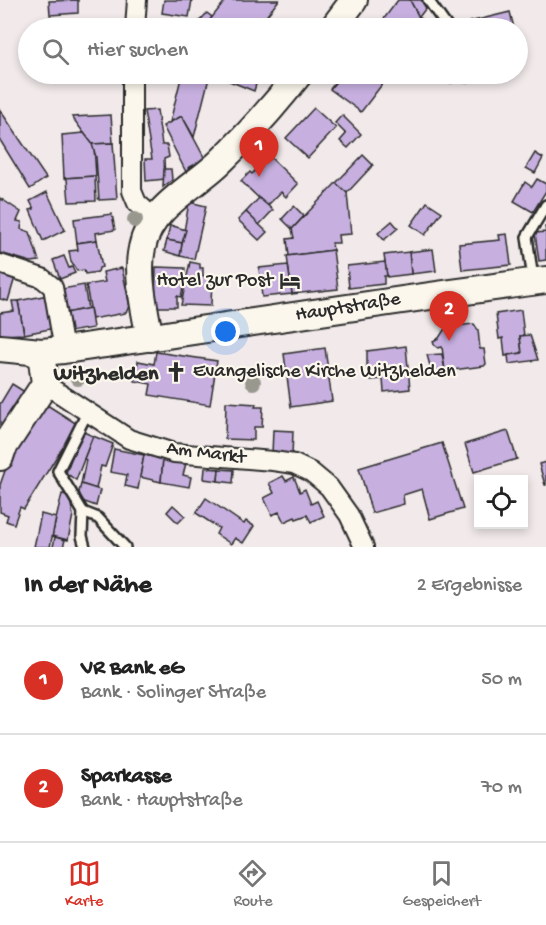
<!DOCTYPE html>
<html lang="de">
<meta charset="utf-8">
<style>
:root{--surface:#fff;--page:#f2f2f2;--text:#222;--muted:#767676;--line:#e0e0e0;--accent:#d93025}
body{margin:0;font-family:"Gochi Hand",sans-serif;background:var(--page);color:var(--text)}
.controls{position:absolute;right:18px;bottom:18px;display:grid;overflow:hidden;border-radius:0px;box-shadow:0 3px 9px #0003}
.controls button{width:54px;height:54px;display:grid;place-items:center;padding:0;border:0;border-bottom:2px solid var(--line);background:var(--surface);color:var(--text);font:30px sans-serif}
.you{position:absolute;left:226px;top:332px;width:21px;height:21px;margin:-15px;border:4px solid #fff;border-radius:50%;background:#1a73e8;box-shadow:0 0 0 9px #1a73e833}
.badge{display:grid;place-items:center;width:39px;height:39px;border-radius:50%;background:var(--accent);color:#fff;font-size:20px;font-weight:700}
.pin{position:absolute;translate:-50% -50px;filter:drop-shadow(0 2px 3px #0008)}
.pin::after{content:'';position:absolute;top:32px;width:21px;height:18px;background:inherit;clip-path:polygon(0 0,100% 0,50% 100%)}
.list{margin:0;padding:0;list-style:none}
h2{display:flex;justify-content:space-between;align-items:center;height:78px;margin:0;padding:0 24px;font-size:26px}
h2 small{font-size:20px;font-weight:400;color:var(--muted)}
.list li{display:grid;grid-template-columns:39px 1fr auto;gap:18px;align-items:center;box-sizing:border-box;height:108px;padding:0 24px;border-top:2px solid var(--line)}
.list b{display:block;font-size:22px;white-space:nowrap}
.list p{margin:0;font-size:20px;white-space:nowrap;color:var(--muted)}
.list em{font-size:20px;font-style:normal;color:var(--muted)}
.icon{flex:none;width:33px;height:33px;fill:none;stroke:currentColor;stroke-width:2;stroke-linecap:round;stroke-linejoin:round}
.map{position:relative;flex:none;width:546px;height:547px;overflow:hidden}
.search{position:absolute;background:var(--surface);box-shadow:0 3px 9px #0003;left:18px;right:18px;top:18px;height:66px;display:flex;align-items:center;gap:15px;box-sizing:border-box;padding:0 21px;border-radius:33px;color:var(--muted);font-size:22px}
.sheet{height:294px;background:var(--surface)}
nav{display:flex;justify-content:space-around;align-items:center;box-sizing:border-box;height:84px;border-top:2px solid var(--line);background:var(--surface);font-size:16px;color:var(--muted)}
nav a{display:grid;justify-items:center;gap:3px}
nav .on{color:var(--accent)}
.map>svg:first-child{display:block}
.building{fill:#c7b0e0;stroke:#2b2b2b;stroke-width:1.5}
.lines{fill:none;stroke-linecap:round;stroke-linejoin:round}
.service-casing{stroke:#2b2b2b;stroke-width:14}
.minor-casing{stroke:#2b2b2b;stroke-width:22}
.secondary-casing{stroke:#2b2b2b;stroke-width:30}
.service{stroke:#fbf7ec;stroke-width:9}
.minor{stroke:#fbf7ec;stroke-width:18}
.secondary{stroke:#fbf7ec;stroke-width:26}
.tree{fill:#99988f}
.labels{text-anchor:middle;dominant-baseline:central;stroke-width:4.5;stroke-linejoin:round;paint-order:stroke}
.poi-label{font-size:20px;fill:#2b2b2b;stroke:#fbf7ec;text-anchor:end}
.street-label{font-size:20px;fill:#2b2b2b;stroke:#fbf7ec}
.quarter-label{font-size:22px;font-weight:bold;fill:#2b2b2b;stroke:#fbf7ec}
</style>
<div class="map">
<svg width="546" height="547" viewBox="0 0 546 547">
<rect width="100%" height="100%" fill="#f1e9ea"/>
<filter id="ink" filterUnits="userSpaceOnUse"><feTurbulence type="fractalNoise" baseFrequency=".0167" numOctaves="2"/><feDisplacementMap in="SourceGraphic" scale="12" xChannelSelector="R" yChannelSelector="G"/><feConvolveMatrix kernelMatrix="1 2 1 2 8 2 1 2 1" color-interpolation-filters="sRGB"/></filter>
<g filter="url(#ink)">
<!-- building -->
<g class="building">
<polygon points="78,0 78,13 50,15 49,1"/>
<polygon points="164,0 192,0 189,17 162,13"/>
<polygon points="226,0 279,0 257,28 219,28 209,21"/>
<polygon points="398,0 410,0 419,17 411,28 377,28"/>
<polygon points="410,0 422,0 426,8 419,17"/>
<polygon points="510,12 514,28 471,28 469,22"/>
<polygon points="207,13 212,17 209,21 219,28 193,28"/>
<polygon points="419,17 433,28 411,28"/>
<polygon points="107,26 107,28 76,28"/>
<polygon points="182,74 210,74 194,137 182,116 170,122"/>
<polygon points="212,74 259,74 254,91"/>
<polygon points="342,74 390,74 361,112 330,89"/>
<polygon points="441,74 469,74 468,83 452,80 452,83 439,81"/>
<polygon points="314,108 336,128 308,158 286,138"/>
<polygon points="0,110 46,178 30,189 0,140"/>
<polygon points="157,110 162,145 167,145 169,157 164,159 165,179 146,181 145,159 152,159 144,111"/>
<polygon points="111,115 113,143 92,144 72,117"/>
<polygon points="342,115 361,134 348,148 340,141 346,134 335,123"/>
<polygon points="182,116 205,159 188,168 190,171 186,172 163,126"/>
<polygon points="84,133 94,146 96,176 64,178 62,135"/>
<polygon points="113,143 117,199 99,200 96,157 92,144"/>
<polygon points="535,153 543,158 535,173 526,168"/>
<polygon points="363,155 373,165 347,193 336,183"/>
<polygon points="269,156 298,184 286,197 281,192 267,206 241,181 250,172 252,174"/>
<polygon points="164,169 171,169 172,180 163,187"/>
<polygon points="95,176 96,201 69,202 67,179 64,178"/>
<polygon points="537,179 546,184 546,191 533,212 514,201 525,182 532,187"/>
<polygon points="336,183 347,193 351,234 338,235 339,243 332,243 333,250 289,256 287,239 294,238 292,229"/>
<polygon points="47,192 65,230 43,241 30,210 34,209 30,201"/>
<polygon points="0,198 21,212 17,221 22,222 21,229 30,232 39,261 31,262 0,253"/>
<polygon points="259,198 273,210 259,225 246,212"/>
<polygon points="189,202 206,206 194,259 180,256"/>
<polygon points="427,202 442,212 425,235 411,225"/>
<polygon points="294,206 304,216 292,229 282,219"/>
<polygon points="246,212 267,232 259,240 238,220"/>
<polygon points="112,214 115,230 96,233 97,240 77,243 74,219"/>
<polygon points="392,221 398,228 384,240 378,233"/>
<polygon points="170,225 186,230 182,243 167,240"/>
<polygon points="545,227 546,227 546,260 539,261 535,233 546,232"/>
<polygon points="507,234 511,265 462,270 459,244 500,240 499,235"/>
<polygon points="97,240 102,267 99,268 98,272 85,274 84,270 77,271 71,262 69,251 78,250 77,243"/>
<polygon points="167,240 182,243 180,256 164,251"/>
<polygon points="433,249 436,271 411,274 409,252"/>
<polygon points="333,250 338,289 292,294 287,256"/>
<polygon points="409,252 411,274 387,277 384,255"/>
<polygon points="64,256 69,268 72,267 75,273 60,279 53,260"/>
<polygon points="190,262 200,264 200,268 203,268 203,276 212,276 211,306 181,305"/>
<polygon points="385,262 387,276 384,276 384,284 349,288 347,266"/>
<polygon points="288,265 292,294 262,297 259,268"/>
<polygon points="156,267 185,268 184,283 181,297 177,296 177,307 158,307 155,304"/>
<polygon points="122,268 130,307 125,313 92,319 86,285 105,282 103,272"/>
<polygon points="0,270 16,274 8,301 0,299"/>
<polygon points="84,285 88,309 66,313 62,289"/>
<polygon points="48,295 55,328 24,334 18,301"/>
<polygon points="12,301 18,301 24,334 0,335 0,313 14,311"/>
<polygon points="90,308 93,328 69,332 66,313"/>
<polygon points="521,310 524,336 520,336 522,353 505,356 503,338 499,339 496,314"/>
<polygon points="474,324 478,330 480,349 484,349 486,364 484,366 445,371 442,347 438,348 434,345 433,341 439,338 446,327"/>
<polygon points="530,335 538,360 509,364 508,355 522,353 520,336"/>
<polygon points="406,346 410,389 384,392 383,379 371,380 369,372 367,370 367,351"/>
<polygon points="325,348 332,401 291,407 284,354"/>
<polygon points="156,352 217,361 210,405 149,395 151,384 135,381 138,361 154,364"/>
<polygon points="442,354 445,371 432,373 427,355"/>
<polygon points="12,384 28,394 4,428 0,425 0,404"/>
<polygon points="226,402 256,404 255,407 263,407 262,427 254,427 254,440 225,439"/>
<polygon points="44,403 77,424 24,509 20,507 14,524 6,521 8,515 0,512 0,485 13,448"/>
<polygon points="273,430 293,431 292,456 272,454"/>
<polygon points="81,431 93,436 76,480 66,473"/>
<polygon points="508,431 517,459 474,472 465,444"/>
<polygon points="93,436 113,444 105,467 101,466 96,489 81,484 86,460 84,459"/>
<polygon points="442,443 463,509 430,519 422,489 403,495 404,504 372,513 359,468"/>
<polygon points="114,449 144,455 138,489 125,486 127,475 110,472"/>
<polygon points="144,455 163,459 161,482 140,477"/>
<polygon points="163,459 186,463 183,475 191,477 189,487 161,482"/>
<polygon points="546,462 546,485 545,485 539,464"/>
<polygon points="205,468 219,469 218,481 204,479"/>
<polygon points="219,469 234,470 233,483 218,481"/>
<polygon points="283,476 286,481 294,477 300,492 305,489 311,504 317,501 324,516 311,522 307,515 296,519 295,517 284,522 279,512 272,515 264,498 274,493 269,483"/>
<polygon points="81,484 100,490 96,506 82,501 79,492"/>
<polygon points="62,494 69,495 73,515 68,540 52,536"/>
<polygon points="206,498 244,524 246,521 254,526 243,543 235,538 231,544 216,534 219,528 196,513"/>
<polygon points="173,505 185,516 178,523 167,512"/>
<polygon points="41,514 56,518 50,547 34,547"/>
<polygon points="55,537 65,540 63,547 53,547"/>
</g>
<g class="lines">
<!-- service casing -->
<g class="service-casing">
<g id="service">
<polyline points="428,0 448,28"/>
<polyline points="533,279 527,237 546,205"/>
<polyline points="83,512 58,471 87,413"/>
<polyline points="85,547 82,536 83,512 98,518 125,547"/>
</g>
</g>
<!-- minor casing -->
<g class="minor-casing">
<g id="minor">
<polyline points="135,28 137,0"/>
<polyline points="132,74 132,191 137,203 155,219"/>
<polyline points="0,264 42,278 53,287 64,350"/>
<polyline points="45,384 129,439 174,453 273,461 294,464 311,472 329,487 349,515 364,547"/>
</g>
</g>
<!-- secondary casing -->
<g class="secondary-casing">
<g id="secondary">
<polyline points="333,28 354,0"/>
<path d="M 150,338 C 145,312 136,274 142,248 C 150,207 193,188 220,162 C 249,134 275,105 299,74"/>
<path d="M 0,348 L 41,352 L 64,350 C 225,327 385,301 546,280"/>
<polyline points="0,457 3,448 45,384 41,352"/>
</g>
</g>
<!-- service -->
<use href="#service" class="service"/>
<!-- minor -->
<use href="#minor" class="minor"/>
<!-- secondary -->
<use href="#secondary" class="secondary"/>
</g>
<!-- trees -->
<g class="tree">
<circle cx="135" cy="220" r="8"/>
<circle cx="78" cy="378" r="8"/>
<circle cx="253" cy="382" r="8"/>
</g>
</g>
<!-- icons -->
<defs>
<g id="hotel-bare" transform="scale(1.62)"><path d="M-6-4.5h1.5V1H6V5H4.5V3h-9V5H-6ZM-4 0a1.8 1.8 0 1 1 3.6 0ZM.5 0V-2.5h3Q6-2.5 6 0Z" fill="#2b2b2b" stroke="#fbf7ec" stroke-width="2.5" paint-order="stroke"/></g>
<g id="church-bare" transform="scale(1.62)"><path d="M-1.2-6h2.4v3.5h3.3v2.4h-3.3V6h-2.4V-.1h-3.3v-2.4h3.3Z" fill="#2b2b2b" stroke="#fbf7ec" stroke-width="2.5" paint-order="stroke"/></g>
</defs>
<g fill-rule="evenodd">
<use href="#hotel-bare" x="290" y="281"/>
<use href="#church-bare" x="176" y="372"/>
</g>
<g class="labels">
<!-- poi labels -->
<g class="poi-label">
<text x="273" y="281">Hotel zur Post</text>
<text x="193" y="372" text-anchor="start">Evangelische Kirche Witzhelden</text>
</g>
<!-- street labels -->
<g class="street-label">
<text transform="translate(348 308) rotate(-9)">Hauptstraße</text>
<text transform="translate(206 454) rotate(7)">Am Markt</text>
</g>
<!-- quarter labels -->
<g class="quarter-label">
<text x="106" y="375">Witzhelden</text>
</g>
</g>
</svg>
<div class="controls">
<button><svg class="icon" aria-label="locate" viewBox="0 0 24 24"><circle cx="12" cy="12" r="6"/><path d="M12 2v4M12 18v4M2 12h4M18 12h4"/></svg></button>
</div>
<div class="you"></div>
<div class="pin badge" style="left:259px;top:177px">1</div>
<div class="pin badge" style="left:449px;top:341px">2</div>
<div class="search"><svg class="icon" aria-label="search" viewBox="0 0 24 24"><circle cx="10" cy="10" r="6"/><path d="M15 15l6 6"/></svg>Hier suchen</div>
</div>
<section class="sheet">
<h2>In der Nähe<small>2 Ergebnisse</small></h2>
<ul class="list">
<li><span class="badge">1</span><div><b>VR Bank eG</b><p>Bank · Solinger Straße</p></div><em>50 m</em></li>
<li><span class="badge">2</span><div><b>Sparkasse</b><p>Bank · Hauptstraße</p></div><em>70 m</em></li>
</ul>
</section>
<nav>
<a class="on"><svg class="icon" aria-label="map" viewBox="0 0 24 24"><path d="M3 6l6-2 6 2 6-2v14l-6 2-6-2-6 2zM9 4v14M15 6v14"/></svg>Karte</a>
<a><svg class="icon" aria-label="directions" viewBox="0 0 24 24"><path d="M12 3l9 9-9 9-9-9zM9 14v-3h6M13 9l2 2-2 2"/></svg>Route</a>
<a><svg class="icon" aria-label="saved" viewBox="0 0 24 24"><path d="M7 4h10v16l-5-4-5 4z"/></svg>Gespeichert</a>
</nav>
